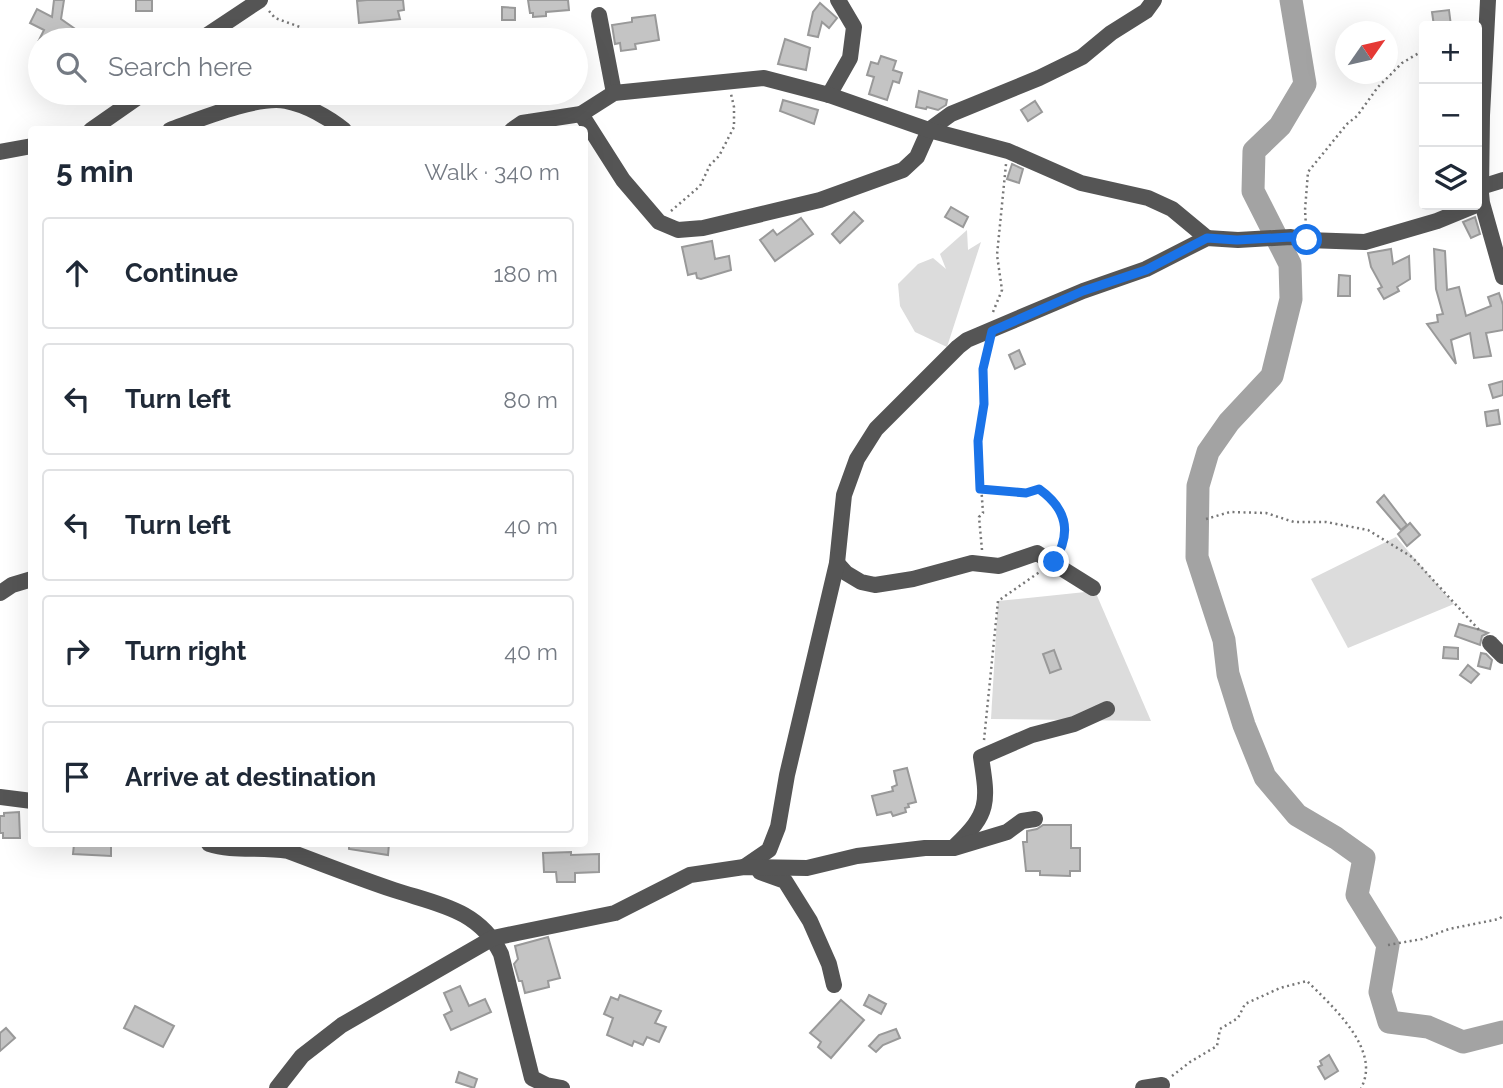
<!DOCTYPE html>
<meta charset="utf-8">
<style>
:root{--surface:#fff;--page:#f2f2f3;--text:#1f2937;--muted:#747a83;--line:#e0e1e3}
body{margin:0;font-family:Raleway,sans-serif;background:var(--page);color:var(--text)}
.controls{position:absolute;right:21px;top:21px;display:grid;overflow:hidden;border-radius:7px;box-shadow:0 7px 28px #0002}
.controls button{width:63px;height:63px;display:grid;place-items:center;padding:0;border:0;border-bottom:2px solid var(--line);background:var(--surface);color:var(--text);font:35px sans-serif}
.compass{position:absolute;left:1335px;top:21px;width:63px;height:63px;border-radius:50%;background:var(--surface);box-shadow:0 7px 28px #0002;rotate:56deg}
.stop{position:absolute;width:21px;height:21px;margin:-16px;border:5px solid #1a73e8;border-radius:50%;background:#fff}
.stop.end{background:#1a73e8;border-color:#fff;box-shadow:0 2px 7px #0008}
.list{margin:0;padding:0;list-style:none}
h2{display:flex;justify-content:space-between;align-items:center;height:91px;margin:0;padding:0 28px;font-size:30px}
h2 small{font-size:23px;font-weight:400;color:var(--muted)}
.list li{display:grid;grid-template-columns:46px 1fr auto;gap:21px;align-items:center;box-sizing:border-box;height:112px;margin:0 14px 14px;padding:0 14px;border:2px solid var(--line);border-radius:7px}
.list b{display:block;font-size:26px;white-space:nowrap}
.list em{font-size:23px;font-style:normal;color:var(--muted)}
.icon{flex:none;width:38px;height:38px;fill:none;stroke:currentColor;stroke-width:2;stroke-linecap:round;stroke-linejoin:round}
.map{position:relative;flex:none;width:1503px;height:1088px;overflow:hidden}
.search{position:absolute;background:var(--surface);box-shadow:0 7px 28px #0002;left:28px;top:28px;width:560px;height:77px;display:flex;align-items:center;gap:18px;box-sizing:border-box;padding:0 24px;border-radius:38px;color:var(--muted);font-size:26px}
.panel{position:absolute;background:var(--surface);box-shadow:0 7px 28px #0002;left:28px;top:126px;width:560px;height:721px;border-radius:7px}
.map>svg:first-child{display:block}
.green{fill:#dcdcdc}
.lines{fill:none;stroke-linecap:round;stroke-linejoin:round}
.river{stroke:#a3a3a3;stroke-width:23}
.building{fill:#c4c4c4;stroke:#999;stroke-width:2}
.path{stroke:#777;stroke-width:2.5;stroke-dasharray:2 3.5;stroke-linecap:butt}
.minor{stroke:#555;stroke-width:16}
.route{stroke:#1a73e8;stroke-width:9}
</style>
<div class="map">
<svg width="1503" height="1088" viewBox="0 0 1503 1088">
<rect width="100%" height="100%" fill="#fff"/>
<!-- green -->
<g class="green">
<polygon points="967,230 968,250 981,242 947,347 915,332 900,306 898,284 918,264 933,258 946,269 940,254"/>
<polygon points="1396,537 1454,604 1348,648 1311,579"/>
<polygon points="1095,591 1151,721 991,719 998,601"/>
</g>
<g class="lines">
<!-- river -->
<polyline class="river" points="1291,0 1305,84 1280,126 1254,151 1253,191 1290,264 1291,299 1272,376 1229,422 1208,452 1198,486 1197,557 1224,640 1228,674 1244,725 1265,777 1297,815 1336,838 1364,858 1357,895 1388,945 1380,992 1389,1022 1428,1027 1463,1042 1503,1032"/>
</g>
<!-- building -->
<g class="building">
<polygon points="54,0 64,0 61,19 81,33 77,40 39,40 44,30 30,23 37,9 52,17"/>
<rect x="136" y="0" width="16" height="11"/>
<polygon points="367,0 403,0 404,10 398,11 400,19 359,23 357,1"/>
<polygon points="528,0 568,0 569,10 546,12 546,16 533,17 533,13 530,13"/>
<polygon points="820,3 837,18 829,28 822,22 818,37 808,35 813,12"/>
<polygon points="502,7 515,8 515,20 502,20"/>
<polygon points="1449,10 1451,26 1434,26 1432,12"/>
<polygon points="655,15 659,40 635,44 636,49 621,51 620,43 615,44 612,25 632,22 632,18"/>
<polygon points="785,39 810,48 806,70 778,64"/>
<polygon points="881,56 896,61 893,70 902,73 899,83 893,81 887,100 869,94 874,77 867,75 871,62 878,64"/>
<polygon points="919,91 947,100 946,105 938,110 927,107 926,109 916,107"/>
<polygon points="208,93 241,93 213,103"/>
<polygon points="783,100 818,110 814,124 780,111"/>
<polygon points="1035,101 1042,112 1028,121 1021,110"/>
<polygon points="1012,164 1023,169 1019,183 1007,179"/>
<polygon points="951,207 968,217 963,227 945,217"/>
<polygon points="854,212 863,221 840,243 832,234"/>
<polygon points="1475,217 1480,234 1471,238 1463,222"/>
<polygon points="801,218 813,234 775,261 760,240 773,230 777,235"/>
<polygon points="712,241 715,259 729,256 731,270 701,279 697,278 696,273 688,275 682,247"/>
<polygon points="1391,249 1393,264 1409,256 1410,279 1397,287 1399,291 1384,299 1378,289 1382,287 1371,267 1368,253"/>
<polygon points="1434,249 1445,251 1447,290 1459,287 1466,316 1491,306 1488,297 1499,293 1503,305 1503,330 1486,333 1491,356 1474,358 1470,333 1451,340 1456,364 1427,324 1438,322 1437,315 1443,314 1436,289"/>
<polygon points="1339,275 1350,276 1350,296 1338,296"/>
<polygon points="1019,350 1025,364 1015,369 1009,355"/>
<polygon points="1503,381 1503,395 1493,398 1489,385"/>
<polygon points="1498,410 1500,424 1487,426 1485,412"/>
<polygon points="1384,495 1407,525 1401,530 1377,502"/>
<polygon points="1410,523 1420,535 1407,546 1398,534"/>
<polygon points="1459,624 1480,630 1488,633 1482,636 1480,645 1455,636"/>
<polygon points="1444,647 1458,648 1458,659 1443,658"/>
<polygon points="1054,650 1061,669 1050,673 1043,654"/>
<polygon points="1481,653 1486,654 1492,660 1490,669 1478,666"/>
<polygon points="1468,665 1479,674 1471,683 1460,675"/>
<polygon points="907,768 916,802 908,804 909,807 905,808 906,812 893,816 891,812 877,815 872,796 893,791 892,787 897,785 894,771"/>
<polygon points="19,812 20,838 3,838 3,833 0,833 0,816 4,816 4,813"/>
<polygon points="1043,825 1071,825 1071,848 1080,848 1080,871 1070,871 1070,876 1040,875 1040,871 1026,871 1023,842 1027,842 1027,831 1037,829"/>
<polygon points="74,844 111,844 111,856 73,854"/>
<polygon points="349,844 389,844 388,855 349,849"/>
<polygon points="571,852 571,855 599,854 599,872 575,873 575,882 557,882 556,872 544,872 543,853"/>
<polygon points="548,937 560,978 548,981 549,987 525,993 522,981 519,981 514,964 518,959 515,946"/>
<polygon points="460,986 469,1006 485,999 491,1012 451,1030 444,1015 452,1011 444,993"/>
<polygon points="620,995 661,1011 655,1023 666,1027 659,1042 647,1037 643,1045 634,1041 632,1046 607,1035 613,1018 604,1014 611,997 618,1000"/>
<polygon points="869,995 886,1004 881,1014 864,1005"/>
<polygon points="841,1000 864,1020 831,1058 818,1047 821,1042 810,1033"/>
<polygon points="135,1006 174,1026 163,1047 124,1028"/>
<polygon points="6,1028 15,1038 0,1051 0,1033"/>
<polygon points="896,1029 900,1038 883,1045 876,1052 869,1046 879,1035"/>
<polygon points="1329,1055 1338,1071 1325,1079 1318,1067 1322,1065 1320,1061"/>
<polygon points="459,1072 477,1079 474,1088 456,1082"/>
</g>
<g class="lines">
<!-- path -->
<g class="path">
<polyline points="269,11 275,18 300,27 306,40"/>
<polyline points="671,211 700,186 710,165 719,156 734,127 734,107 731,94"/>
<polyline points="1306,226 1305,210 1308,172 1347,124 1357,116 1378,87 1402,63 1424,50"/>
<polyline points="993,312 1002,290 997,255 1006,164"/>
<path d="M 980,490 L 1026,493 L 1039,489 C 1055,501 1063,510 1063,530 C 1064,538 1065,545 1060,552"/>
<polyline points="1206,519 1230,512 1266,513 1294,522 1326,522 1368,530 1412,557 1481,632"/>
<polyline points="982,550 979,517 983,513 978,441 984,404 983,369 988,346"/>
<polyline points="984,740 998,601 1041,571"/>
<polyline points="1388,945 1422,939 1449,929 1499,919 1503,916"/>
<path d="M 1172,1076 L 1190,1062 L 1217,1046 L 1220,1029 L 1238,1018 L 1245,1004 L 1280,988 L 1307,981 C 1332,1006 1382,1050 1361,1088"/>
</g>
<!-- minor -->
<g class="minor">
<polyline points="1488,0 1482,115 1481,193 1482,203 1503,277"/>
<polyline points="599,15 614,93"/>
<polyline points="200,40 260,0"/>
<polyline points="829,95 850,58 854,27 838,0"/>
<polyline points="581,114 623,180 659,222 678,230 703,228 820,200 903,170 917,157 929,130 951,114 1039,78 1082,57 1111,33 1146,11 1154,0"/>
<polyline points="91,130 144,93"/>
<path d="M 170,130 C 198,120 258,95 286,101 C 306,105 328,117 344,130"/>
<polyline points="512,130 522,123 581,114 614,93 764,78 829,95 929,130 1008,151 1081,183 1148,198 1172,209 1207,238"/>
<polyline points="0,152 32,146"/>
<polyline points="1481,187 1503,180"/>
<polyline points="837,563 846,573 861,582 875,585 913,579 972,563 999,566 1037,553 1093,588"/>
<polyline points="0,593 12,585 32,579"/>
<polyline points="1490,643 1503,656"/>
<polyline points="0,797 32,801"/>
<path d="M 209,844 C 233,852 262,846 288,851 C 323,864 358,878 394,890 C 436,904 479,909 501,954 L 532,1078 L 546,1085 L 562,1088"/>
<path d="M 955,846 C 990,813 988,802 981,757 L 1032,735 L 1074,724 L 1107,709"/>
<polyline points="744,867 769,850 778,827 787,775 837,563 844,495 857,459 876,429 958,347 967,340 1083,291 1146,269 1207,238 1238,240 1291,237 1307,240 1365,242 1437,221 1476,205"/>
<polyline points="760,872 785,881 810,921 829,964 834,985"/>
<polyline points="277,1088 302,1056 342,1025 493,938 615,913 690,875 744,867 807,868 857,856 925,848 954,848 1007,832 1022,821 1035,819"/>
<polyline points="1143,1088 1162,1085"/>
</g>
</g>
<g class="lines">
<!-- route -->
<path class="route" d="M 1054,562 C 1072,533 1067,509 1039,489 L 1026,493 L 980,489 L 978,441 L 984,404 L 983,369 L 992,331 L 1083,291 L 1146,270 L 1207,238 L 1237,240 L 1291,237 L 1307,240"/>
</g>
</svg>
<div class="controls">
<button>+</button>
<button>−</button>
<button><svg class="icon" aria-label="layers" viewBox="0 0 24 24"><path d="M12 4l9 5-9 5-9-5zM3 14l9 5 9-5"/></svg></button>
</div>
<svg class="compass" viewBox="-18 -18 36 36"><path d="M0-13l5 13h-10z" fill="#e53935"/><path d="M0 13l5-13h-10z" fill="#747a83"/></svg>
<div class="stop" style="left:1307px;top:240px"></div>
<div class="stop end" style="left:1054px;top:562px"></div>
<div class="search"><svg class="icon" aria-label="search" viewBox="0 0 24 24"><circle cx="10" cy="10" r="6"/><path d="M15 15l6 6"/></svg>Search here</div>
<section class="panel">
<h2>5 min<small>Walk · 340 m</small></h2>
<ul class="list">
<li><svg class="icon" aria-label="ahead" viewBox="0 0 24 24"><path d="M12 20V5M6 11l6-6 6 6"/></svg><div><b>Continue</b></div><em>180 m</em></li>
<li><svg class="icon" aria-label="left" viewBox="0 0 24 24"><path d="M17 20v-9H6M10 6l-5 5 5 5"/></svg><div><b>Turn left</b></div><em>80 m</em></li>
<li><svg class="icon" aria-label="left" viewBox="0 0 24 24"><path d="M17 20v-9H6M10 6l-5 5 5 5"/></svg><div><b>Turn left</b></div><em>40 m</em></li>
<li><svg class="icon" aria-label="right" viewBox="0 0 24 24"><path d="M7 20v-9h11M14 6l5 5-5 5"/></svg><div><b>Turn right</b></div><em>40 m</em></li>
<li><svg class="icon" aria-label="arrive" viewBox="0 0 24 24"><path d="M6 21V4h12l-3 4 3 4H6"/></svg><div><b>Arrive at destination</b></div></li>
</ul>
</section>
</div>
